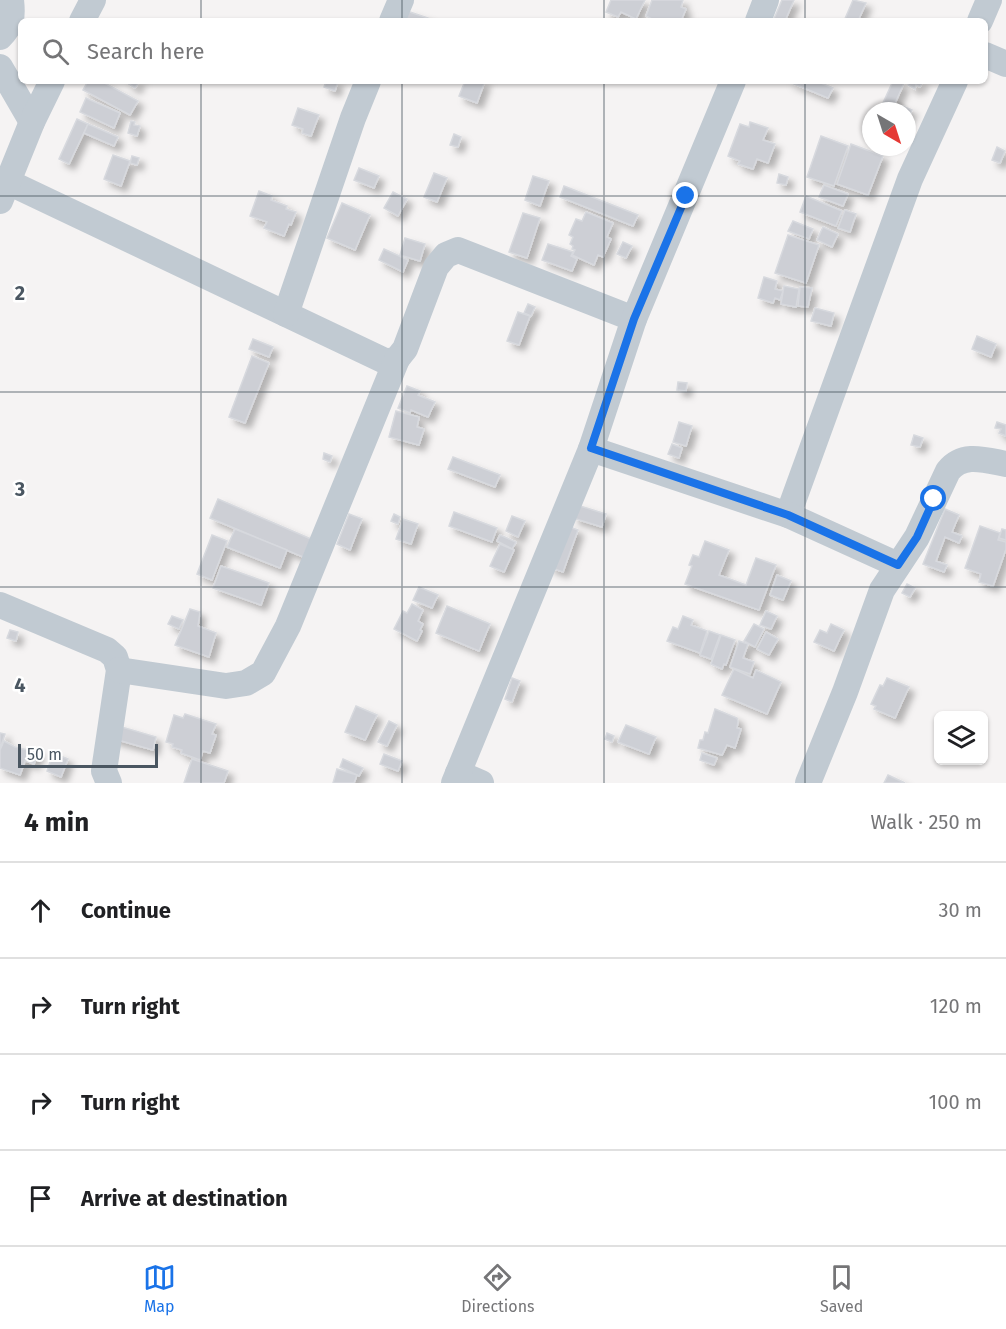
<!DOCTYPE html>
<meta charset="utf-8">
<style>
:root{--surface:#fff;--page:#f6f6f6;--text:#202124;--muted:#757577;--line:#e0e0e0;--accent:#1a73e8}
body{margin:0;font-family:"Fira Sans",sans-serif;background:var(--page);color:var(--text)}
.controls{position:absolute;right:18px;bottom:18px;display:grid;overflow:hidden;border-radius:9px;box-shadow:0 2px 4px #0004}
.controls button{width:54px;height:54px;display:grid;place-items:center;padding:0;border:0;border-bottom:2px solid var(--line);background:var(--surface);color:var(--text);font:30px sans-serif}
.compass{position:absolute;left:862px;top:102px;width:54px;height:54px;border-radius:50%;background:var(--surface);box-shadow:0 2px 4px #0004;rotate:141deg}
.scale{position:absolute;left:18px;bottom:15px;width:140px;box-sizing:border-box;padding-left:6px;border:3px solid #4a5661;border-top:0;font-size:16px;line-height:21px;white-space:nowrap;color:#4a5661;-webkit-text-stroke:4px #fff;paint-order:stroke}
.stop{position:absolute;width:18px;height:18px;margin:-14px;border:4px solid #1a73e8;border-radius:50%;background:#fff}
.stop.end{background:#1a73e8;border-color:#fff;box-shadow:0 2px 6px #0008}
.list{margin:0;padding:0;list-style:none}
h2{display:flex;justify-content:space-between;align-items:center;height:78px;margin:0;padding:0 24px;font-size:26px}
h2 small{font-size:20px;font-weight:400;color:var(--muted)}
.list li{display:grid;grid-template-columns:39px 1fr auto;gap:18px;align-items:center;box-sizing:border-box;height:96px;padding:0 24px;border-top:2px solid var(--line)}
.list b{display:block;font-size:22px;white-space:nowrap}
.list em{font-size:20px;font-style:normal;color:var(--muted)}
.icon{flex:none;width:33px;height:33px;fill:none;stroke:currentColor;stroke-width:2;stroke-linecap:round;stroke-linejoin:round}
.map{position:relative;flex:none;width:1006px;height:783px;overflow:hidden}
.search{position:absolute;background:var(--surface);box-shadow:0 2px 4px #0004;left:18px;right:18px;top:18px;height:66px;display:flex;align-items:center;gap:15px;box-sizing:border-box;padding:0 21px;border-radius:9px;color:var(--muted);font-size:22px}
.sheet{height:462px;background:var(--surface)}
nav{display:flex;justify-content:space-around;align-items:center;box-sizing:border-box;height:84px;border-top:2px solid var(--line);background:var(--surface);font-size:16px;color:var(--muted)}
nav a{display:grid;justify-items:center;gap:3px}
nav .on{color:var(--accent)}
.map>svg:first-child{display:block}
.building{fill:#cdcfd5;stroke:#d7d9de;stroke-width:1.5;filter:url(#shadow)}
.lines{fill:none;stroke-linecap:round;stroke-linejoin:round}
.minor{stroke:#c1cad2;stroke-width:26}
.route{stroke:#1a73e8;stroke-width:8}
.grid{fill:none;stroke:#4a5661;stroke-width:1.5;stroke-opacity:0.55}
.grid-label{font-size:20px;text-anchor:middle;font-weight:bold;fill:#4a5661;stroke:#fff;stroke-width:5;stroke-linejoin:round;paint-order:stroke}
</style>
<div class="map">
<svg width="1006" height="783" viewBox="0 0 1006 783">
<defs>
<filter id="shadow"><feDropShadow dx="5.5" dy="5.5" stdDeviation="3" flood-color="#0004"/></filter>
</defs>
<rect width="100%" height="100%" fill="#f5f3f3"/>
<!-- building -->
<g class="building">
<polygon points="611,0 645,0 636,19 621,12 618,17 606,12"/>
<polygon points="652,0 683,0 681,7 686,9 681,21 656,21 646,16"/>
<polygon points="782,0 794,0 785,21 773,21"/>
<polygon points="853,0 866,3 858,21 844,21"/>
<polygon points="407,11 428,18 427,21 403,21"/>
<polygon points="88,81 101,81 138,101 130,115 83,90"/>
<polygon points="124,81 140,81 135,88"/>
<polygon points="326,81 338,81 335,91 324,87"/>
<polygon points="465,81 485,81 477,103 459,96"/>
<polygon points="787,81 816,81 833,88 828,98"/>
<polygon points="893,81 904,83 893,108 883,103"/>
<polygon points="910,81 923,81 920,87 916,85 915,89 908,85"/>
<polygon points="86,98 120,113 114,128 80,112"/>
<polygon points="902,106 912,110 908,118 907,111 900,111"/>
<polygon points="298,108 319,115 311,136 302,133 303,129 292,125"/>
<polygon points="77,119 88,124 69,164 59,159"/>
<polygon points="131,121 135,122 134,125 140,126 137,136 128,133"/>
<polygon points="750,122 768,128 763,140 775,144 768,163 757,159 753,169 738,164 740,161 728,156 740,124 749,127"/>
<polygon points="88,124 118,137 114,146 84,133"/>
<polygon points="454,134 461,137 458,147 450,145"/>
<polygon points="821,136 848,146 834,186 807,177"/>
<polygon points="851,144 883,156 868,195 837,184"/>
<polygon points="997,147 1005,151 1000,163 992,160"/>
<polygon points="113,155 130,161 121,186 104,179"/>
<polygon points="132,156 139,158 137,165 130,163"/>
<polygon points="359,168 379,176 374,188 354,180"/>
<polygon points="434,173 447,178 437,202 424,197"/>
<polygon points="779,174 788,177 786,185 777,183"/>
<polygon points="533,176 549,181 540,206 525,200"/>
<polygon points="824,185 848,194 843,206 819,197"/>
<polygon points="564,186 638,215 633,226 560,197"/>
<polygon points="259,191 272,196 271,200 287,206 286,209 296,212 291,225 289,224 284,236 264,228 267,222 250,216"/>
<polygon points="393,192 407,199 398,216 384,208"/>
<polygon points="806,196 842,211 836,226 800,212"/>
<polygon points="342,203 370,215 355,250 327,238"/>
<polygon points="845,210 856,214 850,232 838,228"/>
<polygon points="586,212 613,223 607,237 611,239 603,257 598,255 594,265 572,255 575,250 572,249 573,246 570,244 573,237 569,235 576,219 582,221"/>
<polygon points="523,213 540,218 527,258 509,252"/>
<polygon points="793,221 813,229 809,239 788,231"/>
<polygon points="823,227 838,234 832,247 817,240"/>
<polygon points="788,235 819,245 806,283 775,273"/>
<polygon points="405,238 425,244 420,261 400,255"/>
<polygon points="623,242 632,246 626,258 617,254"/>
<polygon points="548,244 573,252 571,256 577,259 572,271 542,260"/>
<polygon points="384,249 408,260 403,272 379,260"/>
<polygon points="764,277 777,281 775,289 783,291 780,300 775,298 773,303 758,298"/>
<polygon points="784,286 799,289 796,307 781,304"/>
<polygon points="800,287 812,288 808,307 798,306"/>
<polygon points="528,304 535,307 531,316 524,313"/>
<polygon points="815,308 834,313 831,326 811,321"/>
<polygon points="518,312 530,316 519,345 507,341"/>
<polygon points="977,336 996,344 991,357 972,349"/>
<polygon points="253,339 273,347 269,357 249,349"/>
<polygon points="252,356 269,363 245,423 229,417"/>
<polygon points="678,382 687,383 686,391 677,390"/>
<polygon points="407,386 420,391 418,395 435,402 428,417 411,410 410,413 398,408"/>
<polygon points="396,411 419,417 417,427 424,429 419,445 389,437"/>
<polygon points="679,422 692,426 686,446 673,442"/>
<polygon points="997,422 1006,425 1006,436 999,433 1001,429 995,428"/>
<polygon points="914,435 923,438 920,447 911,445"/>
<polygon points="672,444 682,448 679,458 668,454"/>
<polygon points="324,453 332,456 330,462 323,459"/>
<polygon points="453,457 500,475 495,487 448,469"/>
<polygon points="218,499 311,539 303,557 210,518"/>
<polygon points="577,505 606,514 602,527 573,518"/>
<polygon points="945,509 959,515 952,532 962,536 959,543 945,537 936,561 947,565 944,572 923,564"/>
<polygon points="454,512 497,528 492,542 449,526"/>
<polygon points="349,514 362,519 350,550 337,544"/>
<polygon points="394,514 400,517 398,524 391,521"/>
<polygon points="512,516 525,521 518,537 506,531"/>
<polygon points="403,519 418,524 411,544 396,539"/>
<polygon points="564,525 578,530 563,572 549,567"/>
<polygon points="980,526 1000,533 998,540 1006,542 1006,549 993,586 979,582 981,574 965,568"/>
<polygon points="235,529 287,550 280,568 227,547"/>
<polygon points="1002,529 1006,530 1006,540 999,538"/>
<polygon points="212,535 227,541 212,580 197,574"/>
<polygon points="500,535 516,542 512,549 497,541"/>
<polygon points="705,541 729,550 719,575 746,585 756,558 776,565 759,610 685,584 692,566 689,565 693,555 699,557"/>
<polygon points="500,544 514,550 504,572 490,566"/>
<polygon points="221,566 269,583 261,605 213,588"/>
<polygon points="777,575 791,581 783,600 770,595"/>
<polygon points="907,584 915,588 910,597 902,593"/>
<polygon points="419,587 438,595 432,608 413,600"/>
<polygon points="412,604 423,610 418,621 423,624 420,630 422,631 417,641 394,629 403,611 407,613"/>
<polygon points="447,606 490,624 479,651 436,633"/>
<polygon points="190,609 200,612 198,626 216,633 209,657 175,645"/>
<polygon points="766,611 777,616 771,629 760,625"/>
<polygon points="172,616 183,620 179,629 168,624"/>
<polygon points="683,616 693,620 691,625 707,631 700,653 667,641 673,627 678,629"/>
<polygon points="754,624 764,629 755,647 744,641"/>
<polygon points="831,624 844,630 834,651 814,642 820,630 827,633"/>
<polygon points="10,630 18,632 16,641 7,638"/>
<polygon points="709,631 720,635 711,659 700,655"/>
<polygon points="766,632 778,639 769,655 757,649"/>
<polygon points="721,635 735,640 726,665 724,664 722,669 711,664"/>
<polygon points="739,641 748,644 743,658 754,662 750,674 730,667"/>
<polygon points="734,669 753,678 756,670 781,682 767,714 722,695"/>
<polygon points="512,678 520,681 512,702 505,699"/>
<polygon points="887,678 909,687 895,718 874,709 876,706 871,704 880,685 883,686"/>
<polygon points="356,706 377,715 365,740 345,732"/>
<polygon points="715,709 737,718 738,721 737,728 741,729 735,748 727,745 722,755 698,748 700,740 703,740 705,732 708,733"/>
<polygon points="185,714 216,724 212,734 216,735 210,753 203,751 200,760 181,753 182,750 172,747 173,744 166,742 174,715 183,718"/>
<polygon points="389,721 397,725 387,746 378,742"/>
<polygon points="115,725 156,737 153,750 111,738"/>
<polygon points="626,725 656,737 649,754 618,742"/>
<polygon points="0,733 5,734 0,749"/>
<polygon points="607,733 614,736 612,742 605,739"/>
<polygon points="4,741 15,747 29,750 20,775 0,768 0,750"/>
<polygon points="31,749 39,752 34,764 26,761"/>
<polygon points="53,753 68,759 61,777 47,771"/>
<polygon points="702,753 717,758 714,765 700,760"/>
<polygon points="384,754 402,761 398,771 380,764"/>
<polygon points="192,759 228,771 224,783 184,783"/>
<polygon points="343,759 363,768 359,776 340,767"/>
<polygon points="337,769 357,775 354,783 333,783"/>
<polygon points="888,775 905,783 884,783"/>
</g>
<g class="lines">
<!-- minor -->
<g class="minor">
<polyline points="82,21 93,0"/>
<polyline points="392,21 401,0"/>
<polyline points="758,21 766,0"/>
<polyline points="980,21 989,0"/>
<path d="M 0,37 C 12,25 13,17 11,0"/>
<polyline points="985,55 1006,64"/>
<polyline points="0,67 32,122"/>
<polyline points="8,182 387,362 397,359 405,349 436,267 446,255 458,250 634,319"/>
<polyline points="0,201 32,122 52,81"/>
<polyline points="286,314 353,118 368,81"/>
<polyline points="591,449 788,515 910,179 955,81"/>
<polyline points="788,515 898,565"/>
<polyline points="0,605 107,650 115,657 119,670 104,771 109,783"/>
<polyline points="119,670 226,686 246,683 263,673 288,626 397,359"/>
<polyline points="458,773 481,783"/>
<polyline points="454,783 591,449 634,319 733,81"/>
<path d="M 808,783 L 845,692 L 882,590 L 917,537 L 948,471 C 963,452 985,460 1006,464"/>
</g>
</g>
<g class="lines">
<!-- route -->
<polyline class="route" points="686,196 634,319 591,448 788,515 898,565 917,537 934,499"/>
</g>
<!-- grid -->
<path class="grid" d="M 201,0 L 201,21M 402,0 L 402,21M 604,0 L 604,21M 805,0 L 805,21M 201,81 L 201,783M 402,81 L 402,783M 604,81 L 604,783M 805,81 L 805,783M 0,196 L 1006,196M 0,392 L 1006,392M 0,587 L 1006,587"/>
<g class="grid-label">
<text x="20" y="300">2</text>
<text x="20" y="496">3</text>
<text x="20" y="692">4</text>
</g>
</svg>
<div class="controls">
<button><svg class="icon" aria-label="layers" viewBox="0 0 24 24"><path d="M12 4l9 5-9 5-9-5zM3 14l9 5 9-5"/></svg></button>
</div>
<svg class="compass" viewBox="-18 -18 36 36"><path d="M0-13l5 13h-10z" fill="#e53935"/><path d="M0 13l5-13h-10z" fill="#757577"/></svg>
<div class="scale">50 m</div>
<div class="stop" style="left:934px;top:499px"></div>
<div class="stop end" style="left:686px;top:196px"></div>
<div class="search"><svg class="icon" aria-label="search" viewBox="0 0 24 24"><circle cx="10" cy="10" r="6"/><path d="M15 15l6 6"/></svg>Search here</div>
</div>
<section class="sheet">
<h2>4 min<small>Walk · 250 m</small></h2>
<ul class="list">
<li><svg class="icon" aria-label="ahead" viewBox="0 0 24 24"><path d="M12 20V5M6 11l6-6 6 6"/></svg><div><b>Continue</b></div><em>30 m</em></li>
<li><svg class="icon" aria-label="right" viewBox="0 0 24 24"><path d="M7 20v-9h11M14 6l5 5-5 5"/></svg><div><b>Turn right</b></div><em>120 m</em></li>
<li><svg class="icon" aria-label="right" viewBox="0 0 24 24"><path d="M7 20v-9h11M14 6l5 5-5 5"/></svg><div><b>Turn right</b></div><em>100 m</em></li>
<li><svg class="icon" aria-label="arrive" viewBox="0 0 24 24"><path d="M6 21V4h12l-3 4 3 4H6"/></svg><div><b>Arrive at destination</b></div></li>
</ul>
</section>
<nav>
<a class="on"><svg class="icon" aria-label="map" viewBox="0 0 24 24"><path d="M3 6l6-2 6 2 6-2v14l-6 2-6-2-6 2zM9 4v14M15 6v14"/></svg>Map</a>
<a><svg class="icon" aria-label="directions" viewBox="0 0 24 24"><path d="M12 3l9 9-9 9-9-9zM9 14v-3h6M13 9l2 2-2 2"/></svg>Directions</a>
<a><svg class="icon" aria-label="saved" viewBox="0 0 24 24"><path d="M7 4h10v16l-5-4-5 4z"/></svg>Saved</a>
</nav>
